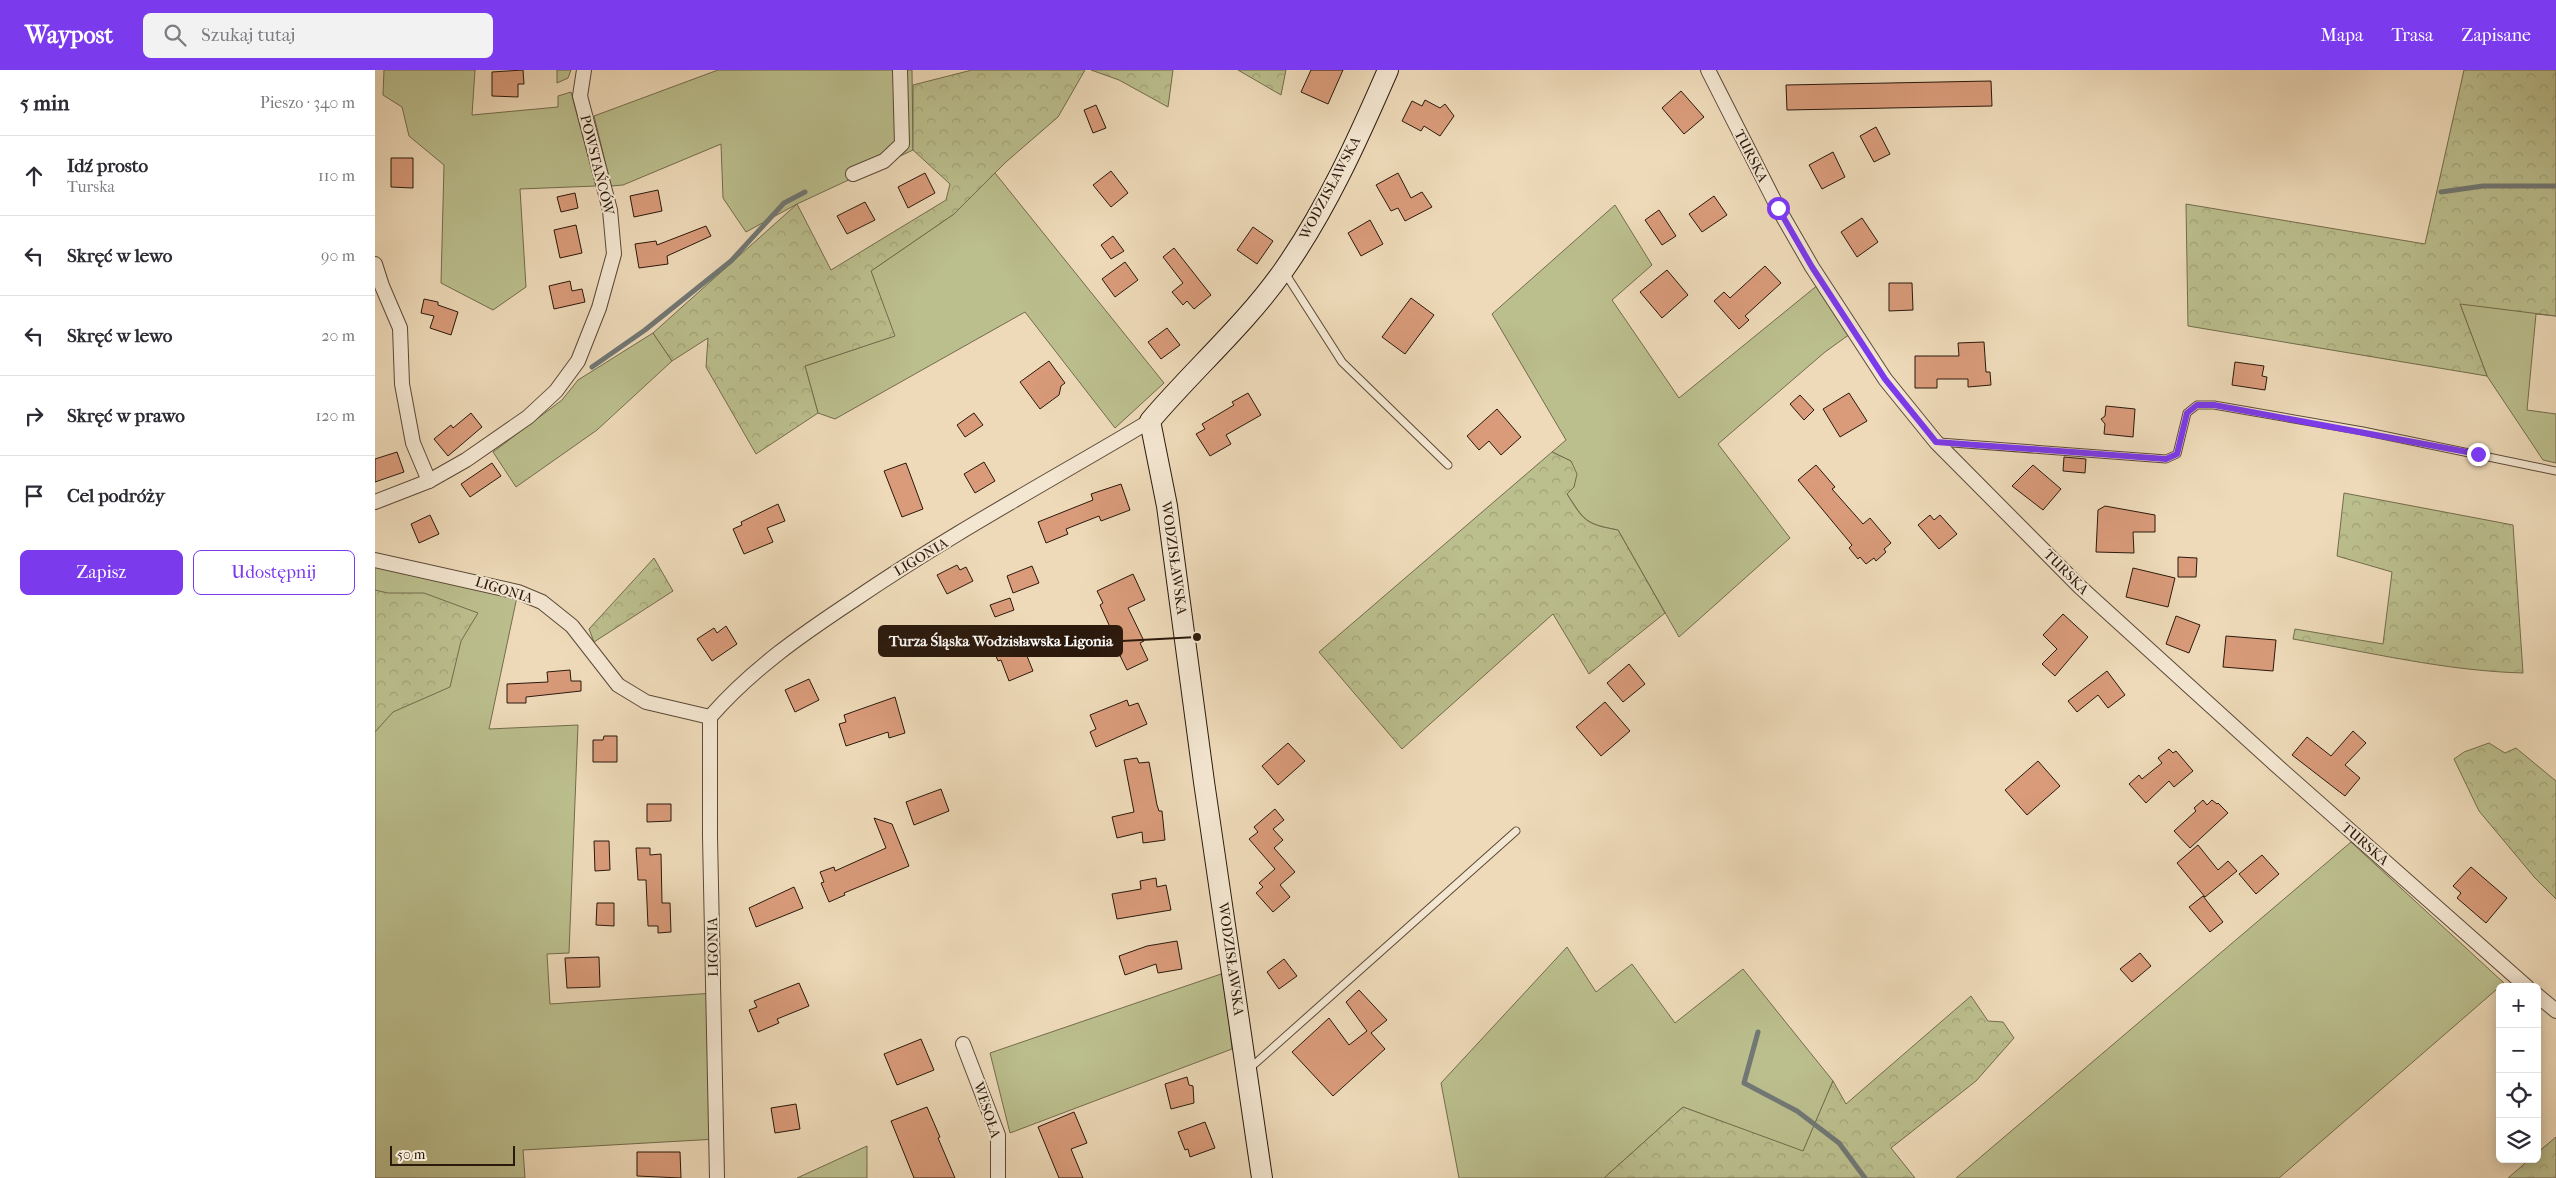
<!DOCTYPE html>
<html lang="pl">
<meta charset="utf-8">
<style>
:root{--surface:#fff;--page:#f2f2f3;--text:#2b2b33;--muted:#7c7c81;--line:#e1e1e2;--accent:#7c3aed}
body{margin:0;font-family:"IM FELL French Canon",serif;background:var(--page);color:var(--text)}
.controls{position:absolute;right:15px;bottom:15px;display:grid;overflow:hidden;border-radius:8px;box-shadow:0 2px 12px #0003}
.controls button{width:45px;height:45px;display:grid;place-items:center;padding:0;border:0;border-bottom:1px solid var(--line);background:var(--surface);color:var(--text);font:25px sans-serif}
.scale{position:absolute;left:15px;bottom:12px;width:125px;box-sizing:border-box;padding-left:5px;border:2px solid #2b190c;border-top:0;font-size:14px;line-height:18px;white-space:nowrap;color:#2b190c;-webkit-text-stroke:4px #f4e7d2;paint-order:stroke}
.stop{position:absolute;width:15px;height:15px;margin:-11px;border:4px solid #7c3aed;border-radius:50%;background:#fff}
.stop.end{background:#7c3aed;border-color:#fff;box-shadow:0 1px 5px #0008}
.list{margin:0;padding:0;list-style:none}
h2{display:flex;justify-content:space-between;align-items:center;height:65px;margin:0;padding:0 20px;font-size:21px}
h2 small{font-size:16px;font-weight:400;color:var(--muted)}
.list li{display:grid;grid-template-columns:32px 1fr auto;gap:15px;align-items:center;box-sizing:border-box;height:80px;padding:0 20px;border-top:1px solid var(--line)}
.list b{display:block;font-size:19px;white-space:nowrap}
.list p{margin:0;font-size:16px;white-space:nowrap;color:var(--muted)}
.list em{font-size:16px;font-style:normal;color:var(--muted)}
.actions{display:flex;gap:10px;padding:15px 20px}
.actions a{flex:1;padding:11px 0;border:1px solid var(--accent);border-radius:8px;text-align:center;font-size:18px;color:var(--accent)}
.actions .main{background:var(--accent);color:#fff}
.icon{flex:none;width:28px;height:28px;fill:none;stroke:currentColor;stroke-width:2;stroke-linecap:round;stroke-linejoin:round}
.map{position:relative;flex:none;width:2181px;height:1108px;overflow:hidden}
header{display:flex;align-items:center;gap:30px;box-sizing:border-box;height:70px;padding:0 25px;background:var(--accent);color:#fff}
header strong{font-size:24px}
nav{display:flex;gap:28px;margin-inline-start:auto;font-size:18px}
.search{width:350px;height:45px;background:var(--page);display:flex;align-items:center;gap:12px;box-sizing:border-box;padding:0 18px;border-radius:8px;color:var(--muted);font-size:19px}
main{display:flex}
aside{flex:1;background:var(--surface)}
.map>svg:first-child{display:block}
.green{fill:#bbbe8d;stroke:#736c4c}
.forest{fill:url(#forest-crowns);stroke:#736c4c}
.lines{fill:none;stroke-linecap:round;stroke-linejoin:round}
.stream{stroke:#717875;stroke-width:5}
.building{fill:#d99b7a;stroke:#2b190c}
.lane-casing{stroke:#5c4937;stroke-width:9}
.street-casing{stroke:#5c4937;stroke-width:16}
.secondary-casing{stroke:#2b190c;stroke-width:22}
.lane{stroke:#f4e7d2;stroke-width:7}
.street{stroke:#f4e7d2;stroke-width:14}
.secondary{stroke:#f4e7d2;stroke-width:20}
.route{stroke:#7c3aed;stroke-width:6}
.labels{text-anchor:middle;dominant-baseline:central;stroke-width:4;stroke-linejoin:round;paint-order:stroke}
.street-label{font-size:14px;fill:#2b190c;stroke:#f4e7d2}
.leader{fill:none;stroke:#2b190c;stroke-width:2}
.callout-dot{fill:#2b190c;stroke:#f4e7d2;stroke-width:2}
.callout{fill:#2b190c;stroke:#2b190c;stroke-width:2}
.callout-label{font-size:15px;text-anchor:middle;font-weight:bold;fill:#fff}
</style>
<header>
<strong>Waypost</strong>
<div class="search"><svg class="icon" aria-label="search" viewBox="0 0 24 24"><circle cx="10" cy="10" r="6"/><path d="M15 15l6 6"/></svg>Szukaj tutaj</div>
<nav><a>Mapa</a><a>Trasa</a><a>Zapisane</a></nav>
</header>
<main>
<aside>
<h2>5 min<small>Pieszo · 340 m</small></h2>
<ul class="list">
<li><svg class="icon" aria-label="ahead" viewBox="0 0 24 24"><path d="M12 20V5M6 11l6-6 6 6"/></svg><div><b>Idź prosto</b><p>Turska</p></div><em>110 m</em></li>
<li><svg class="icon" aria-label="left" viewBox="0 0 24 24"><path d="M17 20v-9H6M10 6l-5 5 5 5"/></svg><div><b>Skręć w lewo</b></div><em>90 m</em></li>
<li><svg class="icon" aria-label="left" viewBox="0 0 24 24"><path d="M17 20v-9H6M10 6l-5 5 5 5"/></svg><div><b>Skręć w lewo</b></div><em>20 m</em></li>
<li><svg class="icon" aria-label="right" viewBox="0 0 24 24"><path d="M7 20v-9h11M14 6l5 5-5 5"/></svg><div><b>Skręć w prawo</b></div><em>120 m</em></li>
<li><svg class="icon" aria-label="arrive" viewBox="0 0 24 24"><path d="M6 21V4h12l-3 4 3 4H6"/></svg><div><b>Cel podróży</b></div></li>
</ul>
<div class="actions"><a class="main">Zapisz</a><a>Udostępnij</a></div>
</aside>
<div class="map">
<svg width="2181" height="1108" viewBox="0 0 2181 1108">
<defs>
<pattern id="forest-crowns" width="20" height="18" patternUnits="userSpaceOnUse" patternTransform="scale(1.25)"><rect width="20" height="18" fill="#bbbe8d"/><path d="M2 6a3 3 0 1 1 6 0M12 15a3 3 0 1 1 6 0" fill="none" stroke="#a1a378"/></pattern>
</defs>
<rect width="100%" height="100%" fill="#eedab9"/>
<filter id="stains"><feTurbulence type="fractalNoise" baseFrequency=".004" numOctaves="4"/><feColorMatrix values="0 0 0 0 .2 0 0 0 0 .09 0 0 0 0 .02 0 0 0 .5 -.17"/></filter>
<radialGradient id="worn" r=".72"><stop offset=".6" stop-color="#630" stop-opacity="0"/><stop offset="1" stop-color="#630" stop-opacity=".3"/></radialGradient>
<!-- green -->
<g class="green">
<polygon points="9,0 100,0 97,45 183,37 183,26 196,22 221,116 145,119 151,217 118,240 66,213 69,95 34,66 27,37 8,25"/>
<polygon points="182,0 196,0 193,8 182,13"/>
<polygon points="343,0 537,0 538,80 422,134 371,162 348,128 346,74 248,115 236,116 219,46"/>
<polygon points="620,103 789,313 740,358 650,242 460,349 443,343 430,296 519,266 496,201 579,144"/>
<path d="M 1240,135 L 1277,195 L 1237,230 L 1304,328 L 1444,214 L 1475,264 L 1450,282 L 1343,374 L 1415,468 L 1304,567 L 1243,460 C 1210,454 1210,451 1192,424 L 1199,417 L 1196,391 L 1177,382 L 1191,370 L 1117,244 Z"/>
<polygon points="2083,229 2181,241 2181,246 2161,244 2152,340 2181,344 2181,393 2168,390 2112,306"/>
<polygon points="278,263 297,291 222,360 141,417 118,382 187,330 203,310"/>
<polygon points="0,490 143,522 114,659 203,655 194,883 172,884 175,934 339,923 342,1069 148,1080 150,1108 0,1108"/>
<polygon points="1976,772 2129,913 1904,1108 1581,1108"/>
<polygon points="1192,877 1221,922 1257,894 1300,953 1368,899 1458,1011 1428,1082 1308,1037 1229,1108 1084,1108 1066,1013"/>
<polygon points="849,903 857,979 635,1063 615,983"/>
<polygon points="492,1076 492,1108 422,1108"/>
</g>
<!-- forest -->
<g class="forest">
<polygon points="597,0 710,0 683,47 631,92 579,144 496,201 520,266 430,296 443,343 381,384 331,297 333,268 297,291 278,263 422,134 456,200 571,130 575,114 538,80 538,15"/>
<polygon points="716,0 798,0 793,37 744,10"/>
<polygon points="863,0 911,0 906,25"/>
<polygon points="2089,0 2181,0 2181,246 2085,234 2112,306 1813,256 1811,134 2050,174"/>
<path d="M 1177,382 L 1196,391 L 1202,404 L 1199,417 L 1192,424 C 1209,451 1210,454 1243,460 L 1290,543 L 1214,604 L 1178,544 L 1027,679 L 944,582 Z"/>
<path d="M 1969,423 L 2138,455 L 2148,603 C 2071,601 1993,582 1918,569 L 1920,559 L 2008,574 L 2017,502 L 1962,486 Z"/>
<polygon points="279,488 298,521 219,572 214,559"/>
<polygon points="0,520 13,523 49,523 103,543 86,571 75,617 18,642 0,662"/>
<polygon points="2114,673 2130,683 2141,678 2181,711 2181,829 2160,808 2104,741 2079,689 2089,682"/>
<polygon points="1596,926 1613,951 1628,952 1639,968 1601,1011 1516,1078 1540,1108 1229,1108 1308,1037 1428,1081 1458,1011 1471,1034"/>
<polygon points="2181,1067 2181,1108 2133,1108 2155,1089 2162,1089 2162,1083"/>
</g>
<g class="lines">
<!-- stream -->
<g class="stream">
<polyline points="2066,122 2108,116 2181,116"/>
<polyline points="217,297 270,260 356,191 409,133 430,122"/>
<polyline points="1383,962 1369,1013 1422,1041 1464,1073 1490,1108"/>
</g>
</g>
<!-- building -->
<g class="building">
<polygon points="148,0 149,14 143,14 143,27 117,26 117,2"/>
<polygon points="936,0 968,0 953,34 926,22"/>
<polygon points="1616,11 1617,36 1412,40 1411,15"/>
<polygon points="1306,21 1329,47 1309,64 1287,38"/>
<polygon points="1050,30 1065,38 1070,34 1079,46 1065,66 1049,56 1046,61 1027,51 1037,31 1047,36"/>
<polygon points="721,35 731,58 718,63 709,40"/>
<polygon points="1501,57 1515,84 1499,92 1485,66"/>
<polygon points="1458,82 1470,107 1447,119 1434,95"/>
<polygon points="16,88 38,88 38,118 16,117"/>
<polygon points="736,101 753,123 736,137 718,115"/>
<polygon points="550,103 560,123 533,138 523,117"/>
<polygon points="1023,103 1036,128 1047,122 1057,137 1030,151 1023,138 1016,141 1001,115"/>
<polygon points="283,120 287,141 259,147 255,126"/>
<polygon points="200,123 203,138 186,142 182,127"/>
<polygon points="1339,126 1352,145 1327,162 1314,144"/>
<polygon points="490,132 500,150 472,164 462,146"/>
<polygon points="1284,140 1301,166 1287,175 1270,150"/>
<polygon points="1487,148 1503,172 1482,187 1466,162"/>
<polygon points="995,150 1008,174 986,186 973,163"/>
<polygon points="201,155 207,183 185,188 179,160"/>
<polygon points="331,156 336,166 292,186 293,194 264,198 260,174 281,171 282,175"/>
<polygon points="878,157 898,171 882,194 862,180"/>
<polygon points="738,166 749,181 736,189 726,175"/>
<polygon points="799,178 836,225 819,239 812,231 808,235 797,222 808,213 788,187"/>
<polygon points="750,192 763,210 740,227 727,209"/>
<polygon points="1390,196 1406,213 1370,246 1374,250 1364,259 1339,231 1349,222 1355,228"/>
<polygon points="1292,200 1313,225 1287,248 1265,222"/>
<polygon points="195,211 197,221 207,219 210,232 179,239 174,216"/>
<polygon points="1514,213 1537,213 1538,240 1514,241"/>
<polygon points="1036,228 1059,245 1030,284 1007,267"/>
<polygon points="49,229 63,232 63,235 83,242 76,265 55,258 59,246 46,243"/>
<polygon points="792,258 805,275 786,289 773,272"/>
<polygon points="1609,272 1611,302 1615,302 1616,315 1593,317 1593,309 1562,309 1562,318 1540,318 1540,286 1584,286 1583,273"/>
<polygon points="674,291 690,313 686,316 684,325 665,339 645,312"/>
<polygon points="1860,292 1889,296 1887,306 1892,307 1890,320 1857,315"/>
<polygon points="873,323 886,345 851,365 856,374 835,386 821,364 830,359 827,354 859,335 857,332"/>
<polygon points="1474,323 1492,351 1465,367 1448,339"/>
<polygon points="1425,325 1439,340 1429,350 1415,334"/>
<polygon points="1731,336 1760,339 1758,367 1729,364 1730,354 1726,349 1730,346"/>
<polygon points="1122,339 1146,367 1126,385 1114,371 1104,380 1092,366"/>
<polygon points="96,343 107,357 73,386 59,369 76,355 78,358"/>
<polygon points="599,343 608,355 590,367 582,355"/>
<polygon points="22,382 29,402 0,412 0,389"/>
<polygon points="1689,387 1711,389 1710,403 1688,401"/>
<polygon points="609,392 620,411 600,423 589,404"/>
<polygon points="117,393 126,406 95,427 86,414"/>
<polygon points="531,393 548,439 527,447 509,401"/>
<polygon points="1441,395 1460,417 1457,419 1488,454 1495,448 1516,473 1509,479 1511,482 1501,491 1499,488 1491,494 1485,487 1483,489 1474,478 1477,475 1423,410"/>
<polygon points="1658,395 1686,419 1668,440 1637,416"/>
<polygon points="746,414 755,440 726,451 724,446 691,459 693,464 671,473 663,452 718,430 716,424"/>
<polygon points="403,434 410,451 392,458 398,472 369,484 358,459 367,455 366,452"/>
<polygon points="1730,436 1780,445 1780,462 1758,462 1759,483 1721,482 1723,440"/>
<polygon points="55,445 64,464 44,473 36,454"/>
<polygon points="1555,445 1559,450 1565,445 1582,464 1564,479 1543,455"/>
<polygon points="1803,487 1822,488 1821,507 1803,507"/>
<polygon points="582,495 585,500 591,497 598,511 572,524 562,505"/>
<polygon points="657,496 664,513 638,523 632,506"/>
<polygon points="1758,498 1800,508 1793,537 1751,527"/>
<polygon points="758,504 770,530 753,538 769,571 765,573 773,590 752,600 737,569 740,568 725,535 728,533 722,521"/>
<polygon points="635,528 639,540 620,547 615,535"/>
<polygon points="1688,544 1713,567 1680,606 1667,594 1682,579 1668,565"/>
<polygon points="1801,546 1825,555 1814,583 1791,574"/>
<polygon points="351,556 362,574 337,591 322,569 339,558 342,563"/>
<polygon points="1851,566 1901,570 1898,601 1848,597"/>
<polygon points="637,569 643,584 650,581 658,601 634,611 626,590 623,591 617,577"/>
<polygon points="1254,594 1270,614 1248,632 1232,613"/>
<polygon points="195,600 196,611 206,611 206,621 151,627 151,633 132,633 132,614 173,612 172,602"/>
<polygon points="1732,601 1750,625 1733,638 1723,625 1702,642 1693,631"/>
<polygon points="434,609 444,630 420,642 410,620"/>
<polygon points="520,627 530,663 514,668 513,662 471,676 464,654 471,652 469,645"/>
<polygon points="752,630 754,636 763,633 772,654 721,677 715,662 721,659 715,645"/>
<polygon points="1230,632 1255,661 1226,686 1201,657"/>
<polygon points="1978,661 1991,673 1970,695 1985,708 1970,726 1917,685 1932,667 1956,686"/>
<polygon points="229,666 242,666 242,692 218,692 218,670 228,670"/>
<polygon points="913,673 930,691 903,715 887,696"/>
<polygon points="1794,679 1798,683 1801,681 1818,701 1799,717 1794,711 1771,733 1754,714 1764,705 1767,709 1787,693 1783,688"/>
<polygon points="762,688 764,693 774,692 782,735 784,741 787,741 790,770 768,773 767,762 742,768 737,747 759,742 749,690"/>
<polygon points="1663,691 1685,716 1652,745 1630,720"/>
<polygon points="566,719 574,741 539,755 531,732"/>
<polygon points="1828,730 1832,735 1837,730 1842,734 1843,733 1853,743 1815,778 1799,761 1821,741 1819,738"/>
<polygon points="272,734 296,734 296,751 272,752"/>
<polygon points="900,739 909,750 898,759 908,770 899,778 920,802 905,815 915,827 898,842 881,823 888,817 884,813 900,799 874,769 883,762 879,757"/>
<polygon points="499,748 517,754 534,796 469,823 470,825 454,832 446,813 449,812 445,802 459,797 460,801 511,778"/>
<polygon points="219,771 234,771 235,800 220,801"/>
<polygon points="1823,775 1843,800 1853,791 1862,801 1830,827 1802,793"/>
<polygon points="261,778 275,778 275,785 286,784 287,833 295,833 296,862 283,863 283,856 273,856 271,810 263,810"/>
<polygon points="1887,785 1904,804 1881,824 1864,804"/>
<polygon points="2096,797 2132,828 2111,853 2082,828 2086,823 2078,816"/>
<polygon points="781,808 782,817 791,815 796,840 742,849 737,824 766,819 765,811"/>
<polygon points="419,817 428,838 381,857 374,838"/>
<polygon points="1828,826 1848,852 1835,862 1814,837"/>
<polygon points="222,833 239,833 239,856 221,855"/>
<polygon points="802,871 807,899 783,903 781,894 750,905 744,886 772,876"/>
<polygon points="1765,883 1776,896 1757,912 1745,899"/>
<polygon points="224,887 225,917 192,918 190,888"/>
<polygon points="909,889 922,906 904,919 892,902"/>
<polygon points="424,913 434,936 402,949 404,953 383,962 374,940 382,937 379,931"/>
<polygon points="984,920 1012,950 996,963 1010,979 958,1026 917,982 954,948 974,975 992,961 971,932"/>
<polygon points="546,969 559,1000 522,1015 509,984"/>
<polygon points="812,1007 814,1015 818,1016 819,1033 796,1039 790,1014"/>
<polygon points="421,1034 425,1059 400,1063 396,1038"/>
<polygon points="552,1037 565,1067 563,1068 580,1108 539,1108 516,1051"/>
<polygon points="699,1042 712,1073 696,1079 708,1108 684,1108 663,1057"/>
<polygon points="830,1052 840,1078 815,1087 813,1079 810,1080 803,1062"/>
<polygon points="262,1082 305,1082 306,1108 262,1106"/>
</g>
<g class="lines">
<!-- lane casing -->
<g class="lane-casing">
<g id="lane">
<polyline points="910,203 967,292 1073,395"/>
<polyline points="1564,372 1791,389 1802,384 1812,343 1822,335 1839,335 1988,361 2181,401"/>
<polyline points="874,999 1141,761"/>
</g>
</g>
<!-- street casing -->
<g class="street-casing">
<g id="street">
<polyline points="1333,0 1403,138 1437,197 1510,309 1561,372 1705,517 1901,695 2152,917"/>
<polyline points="478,104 509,91 527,74 525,0"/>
<polyline points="0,194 7,216 25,258 27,314 38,373 54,411"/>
<polyline points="0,432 54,411 91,390 153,347 181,321 203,291 224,238 239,184 235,140 205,26 209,0"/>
<polyline points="0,490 143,522 167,532 197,556 243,615 271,632 335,647"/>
<polyline points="2162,925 2181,941"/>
<polyline points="588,974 623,1065 623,1108"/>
<path d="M 342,1108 L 335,766 L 335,647 C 377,599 426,565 479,530 C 574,465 676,410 775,351"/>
</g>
</g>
<!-- secondary casing -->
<g class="secondary-casing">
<path id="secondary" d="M 887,1108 L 829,712 L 792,436 L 775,351 C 818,300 869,256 908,201 C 951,140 983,69 1013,0"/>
</g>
<!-- lane -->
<use href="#lane" class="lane"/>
<!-- street -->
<use href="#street" class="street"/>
<!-- secondary -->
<use href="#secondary" class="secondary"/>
</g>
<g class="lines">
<!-- route -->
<polyline class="route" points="1403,138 1437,197 1510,309 1561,372 1791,389 1802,384 1812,343 1822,335 1839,335 2103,384"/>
</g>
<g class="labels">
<!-- street labels -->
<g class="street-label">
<text transform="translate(1376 86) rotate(63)">TURSKA</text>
<text transform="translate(222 95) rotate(76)">POWSTAŃCÓW</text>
<text transform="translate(955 118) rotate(-62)">WODZISŁAWSKA</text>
<text transform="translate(546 487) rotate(-31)">LIGONIA</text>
<text transform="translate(799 488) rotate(82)">WODZISŁAWSKA</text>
<text transform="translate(1691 502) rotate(45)">TURSKA</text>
<text transform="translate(129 520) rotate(17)">LIGONIA</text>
<text transform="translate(1990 774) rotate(41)">TURSKA</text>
<text transform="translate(338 877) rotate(-91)">LIGONIA</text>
<text transform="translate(856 889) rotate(82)">WODZISŁAWSKA</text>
<text transform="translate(612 1040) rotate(72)">WESOŁA</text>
</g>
</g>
<!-- callouts -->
<path class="leader" d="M822 567L747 571"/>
<circle class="callout-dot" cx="822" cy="567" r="5"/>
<rect class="callout" x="504" y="556" width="243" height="30" rx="5"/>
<g class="callout-label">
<text x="626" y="576">Turza Śląska Wodzisławska Ligonia</text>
</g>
<rect width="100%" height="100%" filter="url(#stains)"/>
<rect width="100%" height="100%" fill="url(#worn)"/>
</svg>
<div class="controls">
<button>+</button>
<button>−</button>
<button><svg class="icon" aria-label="locate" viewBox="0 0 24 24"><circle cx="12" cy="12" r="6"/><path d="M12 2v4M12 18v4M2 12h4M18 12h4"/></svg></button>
<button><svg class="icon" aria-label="layers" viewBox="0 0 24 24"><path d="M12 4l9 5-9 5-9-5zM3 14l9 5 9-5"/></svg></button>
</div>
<div class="scale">50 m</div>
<div class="stop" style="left:1403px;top:138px"></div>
<div class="stop end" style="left:2103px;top:384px"></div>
</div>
</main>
